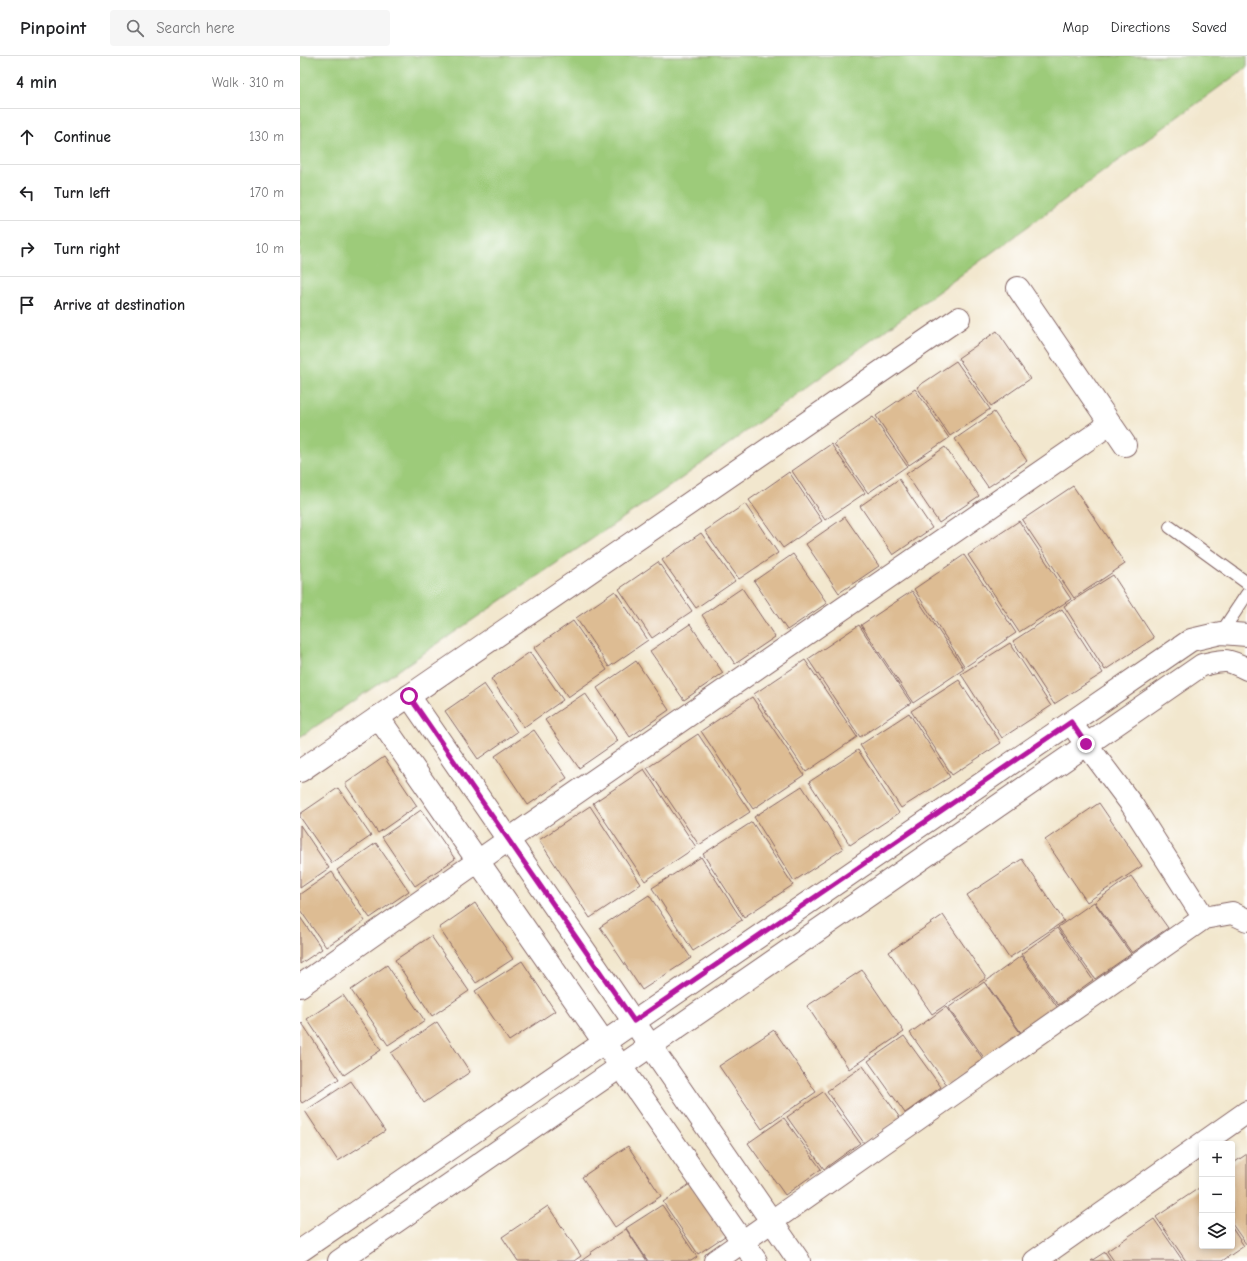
<!DOCTYPE html>
<meta charset="utf-8">
<style>
:root{--surface:#fff;--page:#f6f6f6;--text:#202124;--muted:#757577;--line:#e0e0e0}
body{margin:0;font-family:"Comic Neue",sans-serif;background:var(--page);color:var(--text)}
.controls{position:absolute;right:12px;bottom:12px;display:grid;overflow:hidden;border-radius:4px;box-shadow:0 2px 6px #0003}
.controls button{width:36px;height:36px;display:grid;place-items:center;padding:0;border:0;border-bottom:1px solid var(--line);background:var(--surface);color:var(--text);font:20px sans-serif}
.stop{position:absolute;width:12px;height:12px;margin:-9px;border:3px solid #b5179e;border-radius:50%;background:#fff}
.stop.end{background:#b5179e;border-color:#fff;box-shadow:0 1px 4px #0008}
.list{margin:0;padding:0;list-style:none}
h2{display:flex;justify-content:space-between;align-items:center;height:52px;margin:0;padding:0 16px;font-size:17px}
h2 small{font-size:13px;font-weight:400;color:var(--muted)}
.list li{display:grid;grid-template-columns:26px 1fr auto;gap:12px;align-items:center;box-sizing:border-box;height:56px;padding:0 16px;border-top:1px solid var(--line)}
.list b{display:block;font-size:15px;white-space:nowrap}
.list em{font-size:13px;font-style:normal;color:var(--muted)}
.icon{flex:none;width:22px;height:22px;fill:none;stroke:currentColor;stroke-width:2;stroke-linecap:round;stroke-linejoin:round}
.map{position:relative;flex:none;width:947px;height:1205px;overflow:hidden}
header{display:flex;align-items:center;gap:24px;box-sizing:border-box;height:56px;padding:0 20px;background:var(--surface);border-bottom:1px solid var(--line)}
header strong{font-size:19px}
nav{display:flex;gap:22px;margin-inline-start:auto;font-size:14px}
.search{width:280px;height:36px;background:var(--page);display:flex;align-items:center;gap:10px;box-sizing:border-box;padding:0 14px;border-radius:4px;color:var(--muted);font-size:15px}
main{display:flex}
aside{flex:1;background:var(--surface)}
.map>svg:first-child{display:block}
.green{fill:#9dcb7a;stroke:#747552}
.building{fill:#ddbc93}
.lines{fill:none;stroke-linecap:round;stroke-linejoin:round}
.service-casing{stroke:#856564;stroke-width:14}
.minor-casing{stroke:#856564;stroke-width:24}
.service{stroke:#fff;stroke-width:12}
.minor{stroke:#fff;stroke-width:22}
.route{stroke:#b5179e;stroke-width:5}
</style>
<header>
<strong>Pinpoint</strong>
<div class="search"><svg class="icon" aria-label="search" viewBox="0 0 24 24"><circle cx="10" cy="10" r="6"/><path d="M15 15l6 6"/></svg>Search here</div>
<nav><a>Map</a><a>Directions</a><a>Saved</a></nav>
</header>
<main>
<aside>
<h2>4 min<small>Walk · 310 m</small></h2>
<ul class="list">
<li><svg class="icon" aria-label="ahead" viewBox="0 0 24 24"><path d="M12 20V5M6 11l6-6 6 6"/></svg><div><b>Continue</b></div><em>130 m</em></li>
<li><svg class="icon" aria-label="left" viewBox="0 0 24 24"><path d="M17 20v-9H6M10 6l-5 5 5 5"/></svg><div><b>Turn left</b></div><em>170 m</em></li>
<li><svg class="icon" aria-label="right" viewBox="0 0 24 24"><path d="M7 20v-9h11M14 6l5 5-5 5"/></svg><div><b>Turn right</b></div><em>10 m</em></li>
<li><svg class="icon" aria-label="arrive" viewBox="0 0 24 24"><path d="M6 21V4h12l-3 4 3 4H6"/></svg><div><b>Arrive at destination</b></div></li>
</ul>
</aside>
<div class="map">
<svg width="947" height="1205" viewBox="0 0 947 1205">
<rect width="100%" height="100%" fill="#fff"/>
<filter id="ink" filterUnits="userSpaceOnUse"><feTurbulence type="fractalNoise" baseFrequency=".025" numOctaves="2"/><feDisplacementMap in="SourceGraphic" scale="8" xChannelSelector="R" yChannelSelector="G"/><feConvolveMatrix kernelMatrix="1 2 1 2 8 2 1 2 1" color-interpolation-filters="sRGB"/></filter>
<filter id="wash" filterUnits="userSpaceOnUse"><feTurbulence type="fractalNoise" baseFrequency=".012" numOctaves="4" result="noise"/><feDisplacementMap in="SourceGraphic" scale="16" xChannelSelector="R" yChannelSelector="G"/><feGaussianBlur stdDeviation="0.9" result="paint"/><feColorMatrix in="noise" values="0 0 0 0 0 0 0 0 0 0 0 0 0 0 0 0 0 1.4 0 .05"/><feComposite in="paint" operator="in"/></filter>
<g filter="url(#wash)">
<rect width="100%" height="100%" fill="#f2e7ce"/>
<!-- green -->
<polygon class="green" points="0,0 947,0 947,11 382,422 0,681"/>
<g id="blocks">
<!-- building -->
<g class="building">
<polygon points="697,275 730,323 691,350 658,302"/>
<polygon points="656,305 690,353 650,380 617,331"/>
<polygon points="615,333 649,382 609,409 576,360"/>
<polygon points="694,356 727,405 688,431 655,383"/>
<polygon points="573,361 607,410 568,437 534,388"/>
<polygon points="531,388 565,437 525,464 492,415"/>
<polygon points="645,391 679,440 639,467 606,418"/>
<polygon points="489,416 522,465 483,492 449,444"/>
<polygon points="599,423 632,472 593,499 560,450"/>
<polygon points="773,430 825,508 774,542 722,464"/>
<polygon points="445,448 478,497 439,523 405,475"/>
<polygon points="545,461 579,510 539,537 506,488"/>
<polygon points="719,465 771,543 719,576 668,499"/>
<polygon points="401,477 435,525 396,552 362,504"/>
<polygon points="493,498 527,547 487,574 454,525"/>
<polygon points="664,499 716,577 665,611 614,533"/>
<polygon points="358,506 392,555 352,582 319,533"/>
<polygon points="813,519 854,582 805,614 764,550"/>
<polygon points="442,532 475,581 435,608 402,559"/>
<polygon points="315,535 348,584 309,611 276,562"/>
<polygon points="612,535 664,613 613,647 561,569"/>
<polygon points="762,553 803,617 754,648 713,585"/>
<polygon points="273,565 307,614 268,641 234,592"/>
<polygon points="390,568 423,617 384,644 350,595"/>
<polygon points="559,569 611,647 560,681 508,603"/>
<polygon points="710,587 751,650 702,682 661,618"/>
<polygon points="230,596 263,644 224,671 191,623"/>
<polygon points="505,604 557,681 506,716 454,638"/>
<polygon points="336,605 369,654 330,681 297,632"/>
<polygon points="659,624 701,687 652,719 611,655"/>
<polygon points="184,628 217,676 178,703 145,655"/>
<polygon points="285,637 318,685 279,712 245,664"/>
<polygon points="452,641 504,719 453,753 401,675"/>
<polygon points="609,657 650,721 601,752 560,689"/>
<polygon points="234,674 267,722 228,749 195,700"/>
<polygon points="398,678 450,756 399,789 347,712"/>
<polygon points="558,694 599,757 550,789 509,726"/>
<polygon points="84,701 117,750 78,777 45,728"/>
<polygon points="344,713 396,791 345,825 293,747"/>
<polygon points="502,730 543,793 494,825 454,761"/>
<polygon points="38,732 71,780 32,807 0,761 0,758"/>
<polygon points="799,747 842,810 787,846 745,784"/>
<polygon points="290,750 341,828 290,862 239,784"/>
<polygon points="121,754 155,803 115,830 82,781"/>
<polygon points="452,766 493,829 444,861 403,798"/>
<polygon points="0,769 29,812 0,832"/>
<polygon points="76,787 109,835 70,862 37,814"/>
<polygon points="401,801 442,864 393,895 352,832"/>
<polygon points="722,803 764,865 709,902 667,839"/>
<polygon points="32,816 65,865 26,891 0,854 0,838"/>
<polygon points="831,820 868,872 832,897 795,846"/>
<polygon points="349,839 391,902 342,934 300,871"/>
<polygon points="794,846 831,898 795,923 758,871"/>
<polygon points="175,847 213,903 176,927 139,872"/>
<polygon points="643,859 686,922 632,958 589,896"/>
<polygon points="0,861 22,893 0,908"/>
<polygon points="757,872 793,924 758,949 721,898"/>
<polygon points="131,880 169,935 132,960 95,904"/>
<polygon points="721,900 758,952 722,978 685,926"/>
<polygon points="222,905 255,955 209,985 175,935"/>
<polygon points="87,909 125,965 88,989 51,934"/>
<polygon points="562,914 604,976 549,1013 507,950"/>
<polygon points="684,926 721,978 685,1003 648,952"/>
<polygon points="43,939 81,994 44,1019 7,963"/>
<polygon points="646,951 683,1003 647,1029 610,977"/>
<polygon points="137,966 170,1016 124,1047 91,997"/>
<polygon points="2,967 39,1023 2,1047 0,1044 0,969"/>
<polygon points="474,974 516,1036 462,1073 419,1010"/>
<polygon points="604,980 641,1031 605,1057 568,1005"/>
<polygon points="563,1010 600,1062 564,1087 527,1035"/>
<polygon points="51,1025 85,1075 38,1105 5,1055"/>
<polygon points="523,1036 560,1087 524,1113 487,1061"/>
<polygon points="484,1062 521,1113 485,1139 448,1087"/>
<polygon points="328,1090 361,1140 315,1171 282,1121"/>
<polygon points="947,1098 947,1187 946,1188 932,1168 932,1108"/>
<polygon points="390,1128 425,1180 398,1198 363,1146"/>
<polygon points="902,1130 902,1190 932,1190 932,1172 944,1190 922,1205 886,1205 856,1161"/>
<polygon points="362,1149 397,1201 391,1205 348,1205 326,1172"/>
<polygon points="248,1150 281,1200 274,1205 218,1205 202,1181"/>
<polygon points="854,1163 883,1205 814,1205 807,1195"/>
<polygon points="326,1173 347,1205 281,1205 291,1198 290,1197"/>
<polygon points="805,1196 811,1205 791,1205"/>
</g>
</g>
</g>
<g filter="url(#ink)">
<use href="#blocks" fill-opacity="0" stroke="#856564" stroke-width="1"/>
<g class="lines">
<!-- service casing -->
<g class="service-casing">
<g id="service">
<polyline points="870,471 947,527"/>
<polyline points="921,577 947,538"/>
</g>
</g>
<!-- minor casing -->
<g class="minor-casing">
<g id="minor">
<polyline points="718,232 825,389"/>
<polyline points="109,640 499,1205"/>
<polyline points="78,661 456,1205"/>
<polyline points="778,677 832,749 904,862"/>
<polyline points="0,715 659,262"/>
<polyline points="0,930 208,784 810,368"/>
<polyline points="0,1195 891,584 921,577 947,579"/>
<path d="M 39,1205 L 902,609 C 925,604 925,602 947,613"/>
<polyline points="415,1205 904,862 932,857 947,864"/>
<polyline points="735,1205 947,1056"/>
</g>
</g>
<!-- service -->
<use href="#service" class="service"/>
<!-- minor -->
<use href="#minor" class="minor"/>
</g>
</g>
<g class="lines" filter="url(#ink)">
<!-- route -->
<polyline class="route" points="109,640 334,965 771,666 786,688"/>
</g>
</svg>
<div class="controls">
<button>+</button>
<button>−</button>
<button><svg class="icon" aria-label="layers" viewBox="0 0 24 24"><path d="M12 4l9 5-9 5-9-5zM3 14l9 5 9-5"/></svg></button>
</div>
<div class="stop" style="left:109px;top:640px"></div>
<div class="stop end" style="left:786px;top:688px"></div>
</div>
</main>
